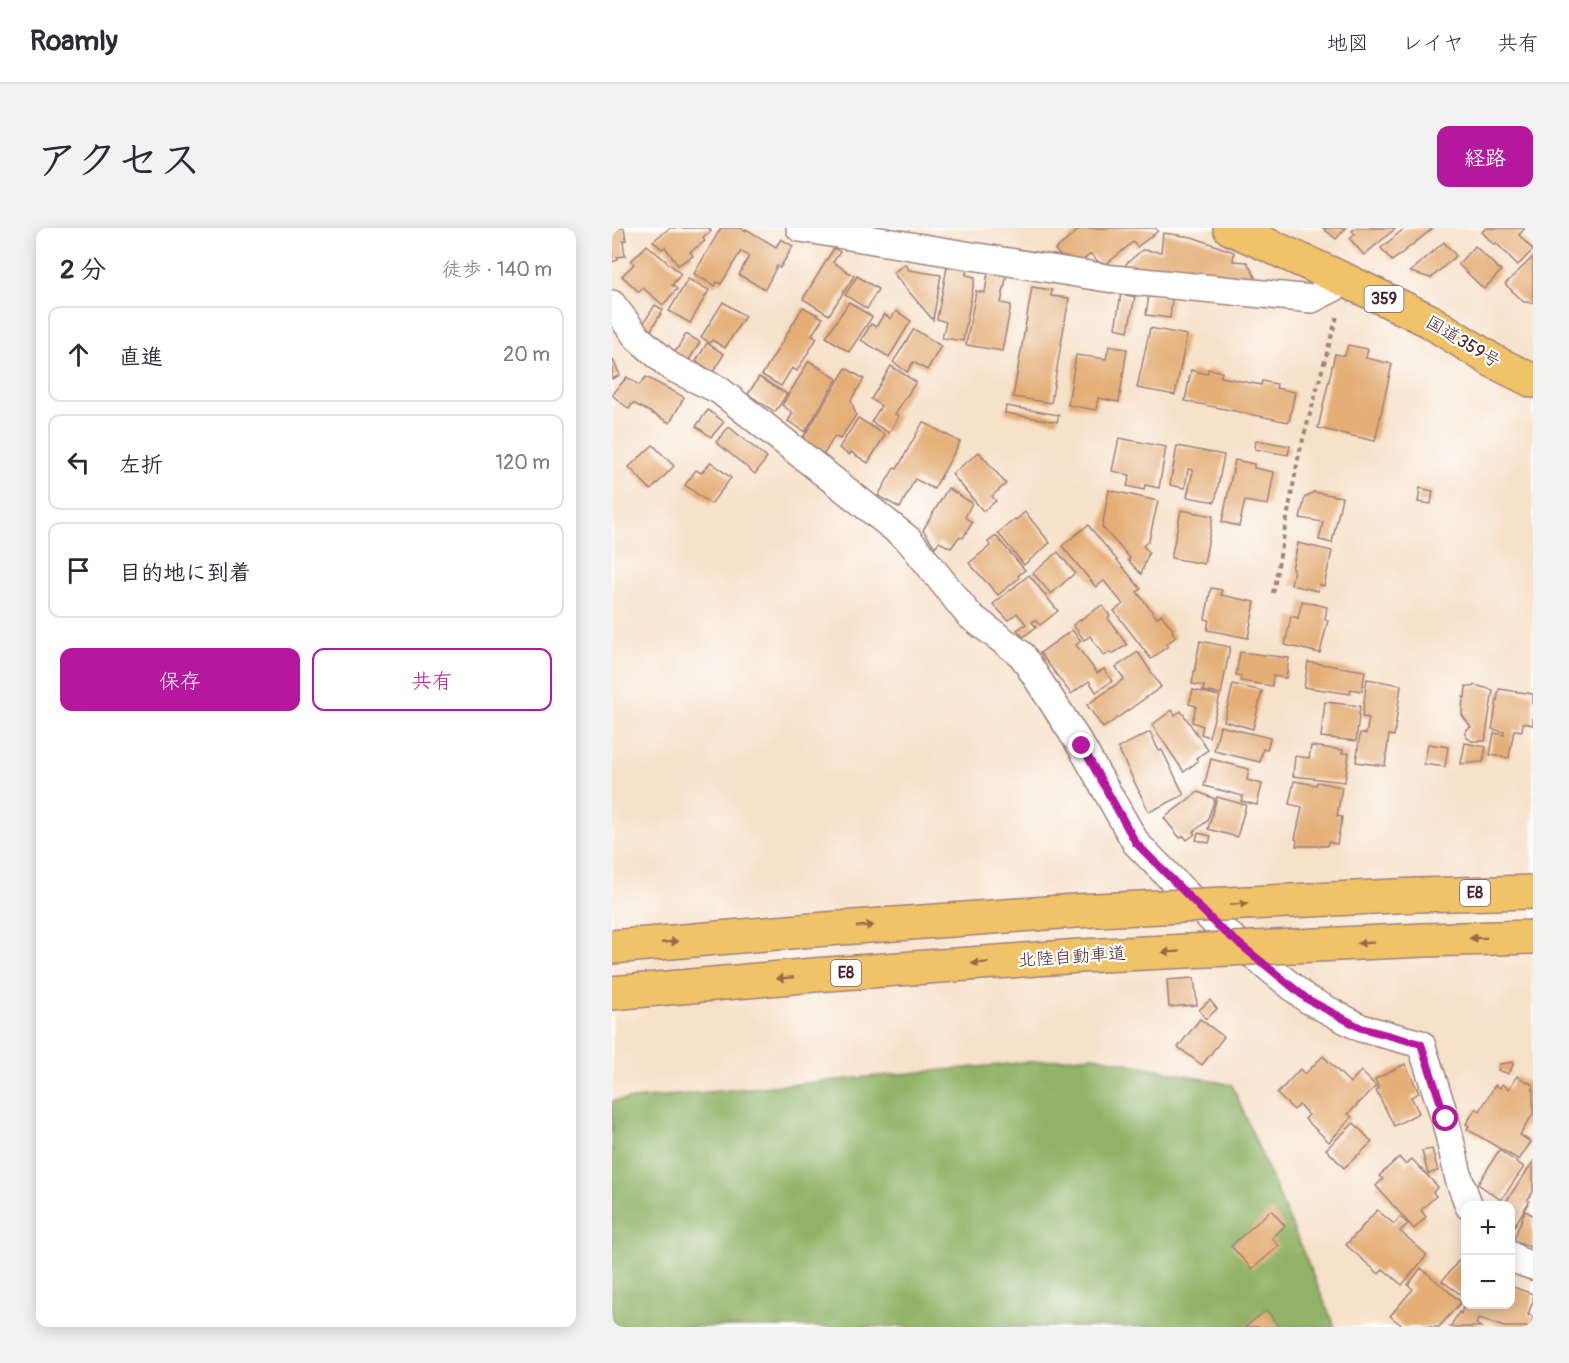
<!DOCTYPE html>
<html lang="ja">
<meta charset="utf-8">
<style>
:root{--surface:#fff;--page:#f2f2f3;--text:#2b2b33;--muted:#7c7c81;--line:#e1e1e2;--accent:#b5179e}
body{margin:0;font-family:Pangolin,"Klee One",sans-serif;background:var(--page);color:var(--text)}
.controls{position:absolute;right:18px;bottom:18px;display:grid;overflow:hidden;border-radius:12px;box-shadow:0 3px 15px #0003}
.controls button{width:54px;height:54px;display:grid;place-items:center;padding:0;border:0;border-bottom:2px solid var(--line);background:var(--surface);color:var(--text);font:30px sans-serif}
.stop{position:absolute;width:18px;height:18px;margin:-14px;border:4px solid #b5179e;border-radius:50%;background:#fff}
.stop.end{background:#b5179e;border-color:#fff;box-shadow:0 2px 6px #0008}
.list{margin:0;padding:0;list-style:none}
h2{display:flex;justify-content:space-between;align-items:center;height:78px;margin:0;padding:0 24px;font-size:26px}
h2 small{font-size:20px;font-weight:400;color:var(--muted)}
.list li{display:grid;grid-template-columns:39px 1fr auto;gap:18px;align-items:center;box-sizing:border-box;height:96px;margin:0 12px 12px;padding:0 12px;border:2px solid var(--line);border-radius:12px}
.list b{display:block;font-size:22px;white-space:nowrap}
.list em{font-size:20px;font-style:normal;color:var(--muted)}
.actions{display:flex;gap:12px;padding:18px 24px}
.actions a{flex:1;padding:14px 0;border:2px solid var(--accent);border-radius:12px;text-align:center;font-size:21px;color:var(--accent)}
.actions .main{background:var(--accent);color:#fff}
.icon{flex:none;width:33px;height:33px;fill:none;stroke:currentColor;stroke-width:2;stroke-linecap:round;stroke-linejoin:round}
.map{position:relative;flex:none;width:921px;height:1099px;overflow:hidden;border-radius:12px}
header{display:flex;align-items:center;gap:36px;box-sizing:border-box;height:84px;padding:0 30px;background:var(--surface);border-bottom:2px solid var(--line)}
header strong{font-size:28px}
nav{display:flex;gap:33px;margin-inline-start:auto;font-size:21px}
.intro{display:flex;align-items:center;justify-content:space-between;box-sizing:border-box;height:144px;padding:0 36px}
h1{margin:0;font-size:42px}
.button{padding:15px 27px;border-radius:12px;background:var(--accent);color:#fff;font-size:21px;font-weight:700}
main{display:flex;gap:36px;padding:0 36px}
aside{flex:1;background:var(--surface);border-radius:12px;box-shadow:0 3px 15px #0003}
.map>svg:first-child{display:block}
.forest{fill:#91b368;stroke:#6e694a;stroke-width:1.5}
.building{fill:#e4ae76}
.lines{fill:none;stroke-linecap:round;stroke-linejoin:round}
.street-casing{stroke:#a0807a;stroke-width:30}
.highway-casing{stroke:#a0807a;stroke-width:36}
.path{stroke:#a0807a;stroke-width:4;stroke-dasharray:4.5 4.5;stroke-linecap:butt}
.street{stroke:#fff;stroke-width:27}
.highway{stroke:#f0c369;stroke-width:33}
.highway-bridge-casing{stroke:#a0807a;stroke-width:36;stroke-linecap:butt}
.highway-bridge{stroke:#f0c369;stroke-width:33}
.oneway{fill:#956947}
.route{stroke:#b5179e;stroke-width:8}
.labels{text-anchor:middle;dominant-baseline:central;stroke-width:4.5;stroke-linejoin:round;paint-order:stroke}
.shield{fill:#fff;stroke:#80626b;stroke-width:1.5}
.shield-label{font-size:16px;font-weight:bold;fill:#4a1f2b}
.street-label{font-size:18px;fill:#4a1f2b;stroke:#fff}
</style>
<header>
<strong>Roamly</strong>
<nav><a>地図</a><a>レイヤ</a><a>共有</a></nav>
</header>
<div class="intro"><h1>アクセス</h1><a class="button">経路</a></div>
<main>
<aside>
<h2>2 分<small>徒歩 · 140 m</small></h2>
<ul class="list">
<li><svg class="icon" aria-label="ahead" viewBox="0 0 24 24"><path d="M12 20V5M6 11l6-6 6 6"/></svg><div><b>直進</b></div><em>20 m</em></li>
<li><svg class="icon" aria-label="left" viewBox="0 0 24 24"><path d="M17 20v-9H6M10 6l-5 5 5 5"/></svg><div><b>左折</b></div><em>120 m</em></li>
<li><svg class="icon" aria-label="arrive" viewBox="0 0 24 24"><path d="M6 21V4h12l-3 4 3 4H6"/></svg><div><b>目的地に到着</b></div></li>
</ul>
<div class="actions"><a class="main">保存</a><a>共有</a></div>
</aside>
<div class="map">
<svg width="921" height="1099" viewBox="0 0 921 1099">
<rect width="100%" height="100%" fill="#fff"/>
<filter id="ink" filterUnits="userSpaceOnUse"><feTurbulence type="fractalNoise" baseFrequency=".0167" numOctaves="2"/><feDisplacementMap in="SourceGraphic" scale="12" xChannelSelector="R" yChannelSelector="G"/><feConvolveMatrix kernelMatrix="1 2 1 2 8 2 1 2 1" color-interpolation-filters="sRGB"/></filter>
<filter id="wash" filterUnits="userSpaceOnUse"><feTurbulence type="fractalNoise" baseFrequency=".008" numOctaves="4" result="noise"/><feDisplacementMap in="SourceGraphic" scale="24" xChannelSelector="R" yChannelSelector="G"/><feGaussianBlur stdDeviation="1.35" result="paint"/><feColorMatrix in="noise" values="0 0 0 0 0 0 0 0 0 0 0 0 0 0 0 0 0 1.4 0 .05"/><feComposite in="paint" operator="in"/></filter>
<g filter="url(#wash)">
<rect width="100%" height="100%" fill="#f6e1c9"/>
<!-- forest -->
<path class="forest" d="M 481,828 L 620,857 L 723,1099 L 0,1099 L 0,873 C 160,859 320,842 481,828 Z"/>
<g id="blocks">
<!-- building -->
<g class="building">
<polygon points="0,0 12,0 14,12 11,13 13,28 5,29 6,32 0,34"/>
<polygon points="58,0 97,0 99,3 91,10 93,13 78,24 81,28 66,37 53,19 50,21 41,13"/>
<polygon points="109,0 129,0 133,3 134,1 164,19 169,11 181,18 168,40 165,38 153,61 127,47 137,28 129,23 109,56 105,54 103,58 82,46"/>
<polygon points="469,0 543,0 546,3 525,19 521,14 491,39 479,26 466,36 455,35 443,22"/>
<polygon points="711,0 734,0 724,11"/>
<polygon points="744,0 784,0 752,27 738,11 743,6 740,3"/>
<polygon points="793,0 821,0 780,33 769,20"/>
<polygon points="874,0 913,0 907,7 921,22 906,37 884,15 882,17 870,4"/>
<polygon points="551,5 580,9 622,24 621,33 635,34 644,51 643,57 514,42 514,36 530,22 549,24"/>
<polygon points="832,14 844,28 819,50 798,44"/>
<polygon points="35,17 69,46 60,57 65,61 51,77 31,60 27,64 10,48 22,36 19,33"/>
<polygon points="863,18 889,43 872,61 846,36"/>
<polygon points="222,20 228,24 221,34 242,48 217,87 191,71"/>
<polygon points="921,29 921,75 912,74 893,56"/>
<polygon points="293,36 297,42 329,47 321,92 281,45"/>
<polygon points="335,39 355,42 354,47 363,49 351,113 330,110 334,94 325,91"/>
<polygon points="376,43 395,46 389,75 399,77 390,123 354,117 364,63 373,65"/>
<polygon points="245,48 266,61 255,81 233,67"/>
<polygon points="76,51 97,62 78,95 57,83"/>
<polygon points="420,59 440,62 439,68 457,70 439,175 401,169"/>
<polygon points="509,66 523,69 516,103 503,100"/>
<polygon points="537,67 560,70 558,90 534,87"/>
<polygon points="111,74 133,88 113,120 100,112 98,115 89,109"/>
<polygon points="237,74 260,89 237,124 214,109"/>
<polygon points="43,77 51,82 39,102 31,96"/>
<polygon points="191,79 211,90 200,107 205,110 185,143 180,140 169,158 150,147"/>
<polygon points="284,83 299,93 277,129 249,112 259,96 264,99 272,86 279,91"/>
<polygon points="538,100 575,107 563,167 525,160"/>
<polygon points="302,101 329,118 315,142 301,134 295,144 281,134"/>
<polygon points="74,106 88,114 76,134 62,126"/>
<polygon points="95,115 112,126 101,144 84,133"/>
<polygon points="736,117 756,121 754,130 780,136 763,213 706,200 723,126 733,128"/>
<polygon points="497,118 515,121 507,174 486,170 484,182 456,177 464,127 494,131"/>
<polygon points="0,130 8,147 0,151"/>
<polygon points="197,133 225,151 193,204 176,193 181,185 170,177"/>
<polygon points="279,138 304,154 283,186 287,188 277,205 259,194 269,178 259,171"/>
<polygon points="234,140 252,151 239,172 244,187 228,211 223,208 212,226 189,213"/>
<polygon points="596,141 610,144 609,149 649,157 650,153 665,156 664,160 683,164 677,194 573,173 579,142 595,146"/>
<polygon points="15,149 27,157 34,149 72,169 58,195 21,175 17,181 0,167"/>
<polygon points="147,149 175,166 163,184 136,166"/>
<polygon points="394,178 447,187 445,194 393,185"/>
<polygon points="96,182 112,194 99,209 84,198"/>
<polygon points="246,190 273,207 256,235 239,224 237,227 227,220"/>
<polygon points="311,194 348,214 322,261 303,251 288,280 266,268 282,240 285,241"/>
<polygon points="117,199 155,230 143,246 104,214"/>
<polygon points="507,210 554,219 547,260 533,257 532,262 515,258 518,247 500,243"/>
<polygon points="644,212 678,218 676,227 643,221"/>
<polygon points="41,217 62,238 39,262 17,239"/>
<polygon points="565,218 612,227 603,274 575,269 581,242 576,241 573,260 558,257"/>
<polygon points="367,224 394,256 380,268 384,273 371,283 340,246"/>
<polygon points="623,232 642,236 642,240 662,244 656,277 633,273 627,298 610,294"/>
<polygon points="99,234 119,250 99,276 73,257 84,242 89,245"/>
<polygon points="336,260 360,275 353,289 360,295 351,310 347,309 339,320 327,314 323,319 311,302"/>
<polygon points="808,260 821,263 819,276 806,274"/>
<polygon points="497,262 546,273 537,312 531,318 537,324 529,346 516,332 518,330 490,299"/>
<polygon points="702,264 730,269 720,315 707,312 711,294 688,290 693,269"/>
<polygon points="569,282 601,288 592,336 559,330"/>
<polygon points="413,284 438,315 412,337 386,305 403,291 404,292"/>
<polygon points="476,297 529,361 525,364 545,390 549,386 561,402 560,404 564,409 554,416 556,418 539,431 502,383 511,376 492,353 484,359 450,318"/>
<polygon points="384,308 413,342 406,348 407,350 386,367 357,335 378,318 376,314"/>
<polygon points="686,315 720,323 712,358 707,356 706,363 679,357 682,341 680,341"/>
<polygon points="446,324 463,345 439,366 421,345"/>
<polygon points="417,347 446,383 428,397 423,392 420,394 424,399 411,409 405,402 414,396 405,385 396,392 381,376"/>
<polygon points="599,360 610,362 609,367 643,374 636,410 595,402 597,392 593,391"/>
<polygon points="690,373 715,379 713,391 716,392 708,425 673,417 679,388 686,390"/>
<polygon points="490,377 498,388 496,390 515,417 500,426 498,424 492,428 478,408 472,412 461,397"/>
<polygon points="460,402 469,413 464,417 485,445 492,441 500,453 484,464 477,453 459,466 428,425"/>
<polygon points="588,413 618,419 609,466 591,463 592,458 580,456"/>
<polygon points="526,424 549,459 491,500 475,477 512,451 504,439"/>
<polygon points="628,424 677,430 674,450 661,448 660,458 628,453 629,448 624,447"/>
<polygon points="696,434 753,443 750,463 739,461 738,466 692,459"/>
<polygon points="755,451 789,457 782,508 777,507 773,538 744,534 748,505 754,506 757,490 750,489"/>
<polygon points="621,456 650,463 641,501 612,493"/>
<polygon points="862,457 881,462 873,513 860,513 854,509 854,502 859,499 850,487 851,469 853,470 854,458 861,459"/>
<polygon points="887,461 921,466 921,497 911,495 910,503 902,502 897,530 878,527 882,505 892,507 892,504 880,501"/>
<polygon points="581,462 608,468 597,509 589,506 591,498 580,494 584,478 577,476"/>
<polygon points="713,474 748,478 744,513 709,509"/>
<polygon points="560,482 563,487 569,483 596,522 584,530 586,533 572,544 540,497"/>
<polygon points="608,498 658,510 655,522 651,521 648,534 602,523"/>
<polygon points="538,504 547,523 550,522 572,567 537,584 506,520"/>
<polygon points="853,515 874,519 871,534 849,536"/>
<polygon points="816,516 836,519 833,539 812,536"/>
<polygon points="699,518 731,522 730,525 737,525 733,554 681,548 683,528 697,530"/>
<polygon points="599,531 637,541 635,552 650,556 645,577 629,573 631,568 592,558"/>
<polygon points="682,553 704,557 705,554 730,559 725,588 730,589 725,616 716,614 715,618 684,618 685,612 683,611 690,579 677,576"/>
<polygon points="586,564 603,571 595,593 581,604 583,606 575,612 572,608 568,610 552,590"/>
<polygon points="605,569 634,577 625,609 596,601"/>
<polygon points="586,605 599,608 597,615 584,612"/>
<polygon points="582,750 585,777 557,779 555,752"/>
<polygon points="598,772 605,781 594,791 587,782"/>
<polygon points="588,791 612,809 590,837 566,819"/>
<polygon points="711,828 738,855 749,843 764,858 736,886 740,889 717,914 693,891 697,887 687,877 682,882 665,866 688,841 693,846"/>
<polygon points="902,834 897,846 886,842 888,836"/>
<polygon points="793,836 807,865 799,869 807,885 782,898 764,862 767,860 763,851"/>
<polygon points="905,848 921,857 921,886 908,907 919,914 907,932 855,901 857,898 854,896 864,880 868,883 883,857 888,860 890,856 897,861"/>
<polygon points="742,895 760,914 732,940 714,921"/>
<polygon points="820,921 826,943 816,946 810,923"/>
<polygon points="887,922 912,939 889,972 866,956"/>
<polygon points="787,929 794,937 800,931 826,959 821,964 824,968 809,982 814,989 802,1001 764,958 771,951 767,948"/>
<polygon points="921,934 921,964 916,971 917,974 901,1000 898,1000 898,978 891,978"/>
<polygon points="659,982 673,998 660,1010 667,1018 640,1041 619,1018"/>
<polygon points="765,982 782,996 788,989 796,996 788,1003 815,1027 790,1057 771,1041 767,1046 734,1017"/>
<polygon points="913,983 921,987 921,1020 901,1013"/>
<polygon points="852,1026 854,1027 854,1065 851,1068 830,1053"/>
<polygon points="809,1040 849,1074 827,1099 792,1099 778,1088 801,1061 796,1057"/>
<polygon points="898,1058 921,1066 921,1073 916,1087 921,1088 919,1099 892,1099 867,1090 864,1096 869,1099 838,1099 847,1084 849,1086 852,1076 898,1076"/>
<polygon points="655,1082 667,1099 633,1099"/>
</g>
</g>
</g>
<g filter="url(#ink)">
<use href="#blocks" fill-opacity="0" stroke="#a0807a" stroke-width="1.5"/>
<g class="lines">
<!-- street casing -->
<g class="street-casing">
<g id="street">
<polyline points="188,0 501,51 700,71 735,53"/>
<polyline points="0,76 25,109 59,139 107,162 297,312 357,387 410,427 469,518 524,615 608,700 695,771 749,800 809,816 833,890 847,951 857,978"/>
<polyline points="898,1027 907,1033 921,1038"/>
</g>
</g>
<!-- highway casing -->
<g class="highway-casing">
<g id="highway">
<polyline points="618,0 735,53 816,92 881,133 921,153"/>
<polyline points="805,667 921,664"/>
<polyline points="812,712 921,709"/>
<polyline points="0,719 201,702 463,683"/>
<polyline points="0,765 202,747 468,728"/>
</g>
</g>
<!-- path -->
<polyline class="path" points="661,365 687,226 725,88"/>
<!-- street -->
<use href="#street" class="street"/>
<!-- highway -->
<use href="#highway" class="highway"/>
<!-- highway-bridge casing -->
<g class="highway-bridge-casing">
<g id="highway-bridge">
<polyline points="463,683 805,667"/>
<polyline points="468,728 812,712"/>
</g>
</g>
<!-- highway-bridge -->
<use href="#highway-bridge" class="highway-bridge"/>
</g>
<!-- one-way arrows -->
<defs><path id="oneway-solid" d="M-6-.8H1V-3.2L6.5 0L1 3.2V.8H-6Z" transform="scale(1.5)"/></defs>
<g class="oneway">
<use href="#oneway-solid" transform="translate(627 676) rotate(-3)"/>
<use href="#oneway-solid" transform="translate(253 698) rotate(-4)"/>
<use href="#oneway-solid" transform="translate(866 710) rotate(179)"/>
<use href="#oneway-solid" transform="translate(58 714) rotate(-5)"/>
<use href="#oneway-solid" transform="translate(754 715) rotate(177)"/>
<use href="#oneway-solid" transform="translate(559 724) rotate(177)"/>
<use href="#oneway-solid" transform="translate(368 735) rotate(176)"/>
<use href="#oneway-solid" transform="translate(173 750) rotate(175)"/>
</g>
</g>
<g class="lines" filter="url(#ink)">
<!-- route -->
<polyline class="route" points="470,518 524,615 608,700 695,771 749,800 809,816 834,891"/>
</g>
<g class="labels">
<!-- shield labels -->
<g class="shield">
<rect x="752.5" y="58" width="39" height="26" rx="4.5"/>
<rect x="848" y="652" width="30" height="26" rx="4.5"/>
<rect x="219" y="732" width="30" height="26" rx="4.5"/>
</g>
<g class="shield-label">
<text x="772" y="71">359</text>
<text x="863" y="665">E8</text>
<text x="234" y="745">E8</text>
</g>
<!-- street labels -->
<g class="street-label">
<text transform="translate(851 114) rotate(31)">国道359号</text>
<text transform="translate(460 729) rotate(-4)">北陸自動車道</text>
</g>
</g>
</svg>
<div class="controls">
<button>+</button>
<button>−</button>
</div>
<div class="stop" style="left:834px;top:891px"></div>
<div class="stop end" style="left:470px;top:518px"></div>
</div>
</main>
